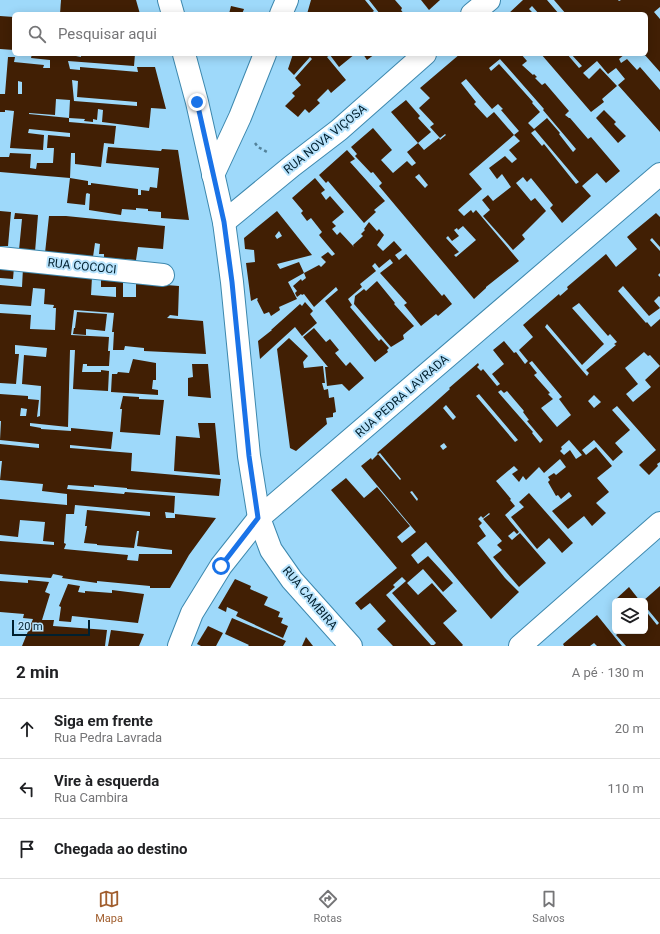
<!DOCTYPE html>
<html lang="pt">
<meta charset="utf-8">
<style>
:root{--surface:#fff;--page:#f2f2f2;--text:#202124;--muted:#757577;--line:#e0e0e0;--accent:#a15e2e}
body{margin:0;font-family:Roboto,sans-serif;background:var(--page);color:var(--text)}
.controls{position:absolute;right:12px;bottom:12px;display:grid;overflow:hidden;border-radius:6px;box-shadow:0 2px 10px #0003}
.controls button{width:36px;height:36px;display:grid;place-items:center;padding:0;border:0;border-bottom:1px solid var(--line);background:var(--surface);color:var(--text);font:20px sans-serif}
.scale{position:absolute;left:12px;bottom:10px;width:78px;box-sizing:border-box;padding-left:4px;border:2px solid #00202f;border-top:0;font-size:11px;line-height:14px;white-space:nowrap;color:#00202f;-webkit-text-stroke:3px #b9e4fd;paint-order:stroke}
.stop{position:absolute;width:12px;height:12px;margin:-9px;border:3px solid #1a73e8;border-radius:50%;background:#fff}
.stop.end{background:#1a73e8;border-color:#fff;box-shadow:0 1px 4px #0008}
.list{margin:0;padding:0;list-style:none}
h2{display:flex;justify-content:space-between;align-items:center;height:52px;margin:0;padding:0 16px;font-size:17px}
h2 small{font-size:13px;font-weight:400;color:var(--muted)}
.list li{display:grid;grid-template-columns:26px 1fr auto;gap:12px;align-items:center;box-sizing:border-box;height:60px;padding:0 16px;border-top:1px solid var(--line)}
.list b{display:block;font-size:15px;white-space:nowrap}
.list p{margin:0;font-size:13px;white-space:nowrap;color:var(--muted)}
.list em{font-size:13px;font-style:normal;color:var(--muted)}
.icon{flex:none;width:22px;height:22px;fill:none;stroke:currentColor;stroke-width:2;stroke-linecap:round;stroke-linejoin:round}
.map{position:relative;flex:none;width:660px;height:646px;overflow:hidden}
.search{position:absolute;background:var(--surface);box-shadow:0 2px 10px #0003;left:12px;right:12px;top:12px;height:44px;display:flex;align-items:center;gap:10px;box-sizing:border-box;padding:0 14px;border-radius:6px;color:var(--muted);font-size:15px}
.sheet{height:232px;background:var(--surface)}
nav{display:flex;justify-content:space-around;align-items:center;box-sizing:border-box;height:56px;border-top:1px solid var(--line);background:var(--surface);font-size:11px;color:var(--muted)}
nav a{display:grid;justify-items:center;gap:2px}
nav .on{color:var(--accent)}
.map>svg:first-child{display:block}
.building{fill:#411f04;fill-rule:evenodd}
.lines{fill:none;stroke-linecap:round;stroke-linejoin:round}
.street-casing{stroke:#3d88ae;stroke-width:24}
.path{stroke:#53829a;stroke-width:2.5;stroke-dasharray:3 3;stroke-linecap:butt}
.street{stroke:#fff;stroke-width:22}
.route{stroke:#1a73e8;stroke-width:5}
.labels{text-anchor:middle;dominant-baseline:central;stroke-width:4;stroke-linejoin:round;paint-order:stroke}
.street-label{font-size:12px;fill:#00202f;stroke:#b9e4fd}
</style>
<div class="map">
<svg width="660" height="646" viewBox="0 0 660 646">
<rect width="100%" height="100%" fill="#9ed9fa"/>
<!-- building -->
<g class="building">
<polygon points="61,0 136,0 140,14 60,14"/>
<polygon points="311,0 365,0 374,11 371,13 372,14 307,14"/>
<polygon points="369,0 395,0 402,8 401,10 404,14 380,14"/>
<polygon points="421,0 440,0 429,10"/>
<polygon points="523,0 547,0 559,14 539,14 532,6 529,9 534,14 508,14"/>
<polygon points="554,0 618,0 619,1 621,0 660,0 660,7 654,12 660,19 660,72 644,54 646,54 646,14 566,14"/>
<polygon points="231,6 244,9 242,14 229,14"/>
<polygon points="0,16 14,17 14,50 0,49"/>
<path d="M 32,54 L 77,54 L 76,56 L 81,57 L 81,54 L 135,54 L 134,66 L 68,61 L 70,69 L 80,70 L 80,67 L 138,72 L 137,67 L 155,67 L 166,109 L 151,108 L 149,128 L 102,122 L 103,110 L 98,109 L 97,120 L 93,119 L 93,122 L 84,121 L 85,119 L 69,118 L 70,100 L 56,99 L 55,115 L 29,113 L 29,114 L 69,118 L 69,122 L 116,126 L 114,144 L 104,143 L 101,167 L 75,164 L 75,153 L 71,153 L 70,178 L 0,172 L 0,157 L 9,157 L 10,153 L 31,154 L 30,168 L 36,169 L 37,163 L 53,163 L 54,148 L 47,148 L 48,135 L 70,137 L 70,133 L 29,129 L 28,133 L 44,135 L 43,150 L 10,148 L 14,111 L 5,110 L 5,112 L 0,112 L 0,94 L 5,94 L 8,57 L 15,57 L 14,62 L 44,65 L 43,68 L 50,68 L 50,60 L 31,58 ZM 72,80 L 78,81 L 77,97 L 137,102 L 137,106 L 74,101 ZM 18,81 L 22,82 L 22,94 L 18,94 Z"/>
<polygon points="293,54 355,54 339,67 330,55 327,57 346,80 331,93 328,89 317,100 320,103 309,113 305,109 298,117 285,106 295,96 292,93 301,85 295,78 312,59 310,57 294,75 288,69"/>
<polygon points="363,54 375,54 367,60"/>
<path d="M 460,54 L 521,54 L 527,61 L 522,65 L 533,75 L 534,74 L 537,77 L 535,78 L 542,85 L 545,83 L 569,111 L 565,115 L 569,118 L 570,118 L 588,139 L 591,137 L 620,171 L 606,183 L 597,173 L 582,186 L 591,196 L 562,223 L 550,208 L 553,205 L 531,178 L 527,182 L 523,177 L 516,183 L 531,201 L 535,198 L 546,211 L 522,235 L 525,239 L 513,250 L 483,216 L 490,210 L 482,200 L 488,195 L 493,201 L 511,187 L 502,174 L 497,179 L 489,168 L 505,156 L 512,163 L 517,159 L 509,150 L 520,141 L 514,135 L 519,131 L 501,110 L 503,109 L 498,104 L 492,109 L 466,79 L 461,83 L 476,102 L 474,104 L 487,118 L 494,112 L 514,135 L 469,174 L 482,189 L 458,210 L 464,216 L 471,210 L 473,213 L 476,210 L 519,261 L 486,287 L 486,288 L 474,299 L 379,186 L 382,183 L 373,172 L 371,173 L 355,156 L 357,154 L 351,147 L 373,128 L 392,150 L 381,160 L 393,173 L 407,161 L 412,166 L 416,163 L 407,152 L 418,143 L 424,150 L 439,138 L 440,140 L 446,135 L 445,134 L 440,138 L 430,127 L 434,124 L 419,108 L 430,98 L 420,88 ZM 500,59 L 544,109 L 543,110 L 576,149 L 573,152 L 559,134 L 560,133 L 547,118 L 534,129 L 528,123 L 540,112 L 532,103 L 533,102 L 499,64 L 491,71 L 489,68 ZM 535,130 L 579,182 L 576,184 L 544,144 L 542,146 L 531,133 ZM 419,174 L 428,185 L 425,188 L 415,177 ZM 463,226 L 476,240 L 456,257 L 454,255 L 459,252 L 446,238 L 448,236 L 452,241 L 459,236 L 454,230 L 457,228 L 458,230 Z"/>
<polygon points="541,54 567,54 579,68 582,66 571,54 625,54 619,59 621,63 627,59 637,70 640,67 660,90 660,132 618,85 625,79 616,68 608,74 597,61 583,73 589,79 600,68 617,86 602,99 604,102 591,112"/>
<polygon points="406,100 420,116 418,118 431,132 418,143 391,112"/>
<polygon points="604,110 616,122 614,124 626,136 618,143 596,118"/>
<polygon points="108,147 161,151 162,149 178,150 189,220 161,218 161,212 148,211 148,209 136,208 136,210 122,209 121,215 89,210 90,194 87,193 86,194 85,205 67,203 70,178 88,181 88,185 91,185 91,183 138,189 138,195 141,195 141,190 149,191 150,187 157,188 159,168 106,163"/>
<polygon points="347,150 355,159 350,162 385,201 374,210 376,212 364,223 328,181 326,183 319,175"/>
<path d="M 315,178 L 325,190 L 321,193 L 326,200 L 330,196 L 344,212 L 332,222 L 336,226 L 332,229 L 337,235 L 340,232 L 354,247 L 353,245 L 363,236 L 361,234 L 365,230 L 364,229 L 369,222 L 377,231 L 379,229 L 384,235 L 377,245 L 383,251 L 394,241 L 402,250 L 395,255 L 399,260 L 406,254 L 442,296 L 444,294 L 452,304 L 438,316 L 436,314 L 421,326 L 404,305 L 407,303 L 380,273 L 393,263 L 390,259 L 379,268 L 375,263 L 372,266 L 376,271 L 360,284 L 362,287 L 348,299 L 352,305 L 350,307 L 379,341 L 381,339 L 389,348 L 387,350 L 388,352 L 375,362 L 325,301 L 338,290 L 336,287 L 314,307 L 304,294 L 302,295 L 301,294 L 297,297 L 295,293 L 297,291 L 293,286 L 301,279 L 302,281 L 306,278 L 304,273 L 288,282 L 297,299 L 279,307 L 280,310 L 271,316 L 269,312 L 264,314 L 257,300 L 258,299 L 257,298 L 251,301 L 246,263 L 255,262 L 254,250 L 245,249 L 244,238 L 277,211 L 312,255 L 277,264 L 280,269 L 299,262 L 304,273 L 319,265 L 321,267 L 326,262 L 321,257 L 328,252 L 332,256 L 335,254 L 319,235 L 322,232 L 311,218 L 307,221 L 301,213 L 303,211 L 292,198 ZM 279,231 L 282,236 L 277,239 L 275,236 Z"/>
<polygon points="0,211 11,212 8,246 0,246"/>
<polygon points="15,213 38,215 35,252 19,250 22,219 14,219"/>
<path d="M 656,213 L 660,217 L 660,247 L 652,238 L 650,240 L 660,251 L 660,273 L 658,275 L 660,277 L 660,297 L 659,296 L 654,301 L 660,308 L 649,316 L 623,286 L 618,291 L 646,323 L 647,322 L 651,327 L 660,319 L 660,462 L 657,464 L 658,466 L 649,475 L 639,465 L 656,450 L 617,406 L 612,410 L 630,430 L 615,443 L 623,452 L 613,461 L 594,440 L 582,450 L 586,455 L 596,447 L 612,466 L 597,478 L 609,492 L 596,503 L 606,513 L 592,526 L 584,516 L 568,529 L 552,511 L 572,496 L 569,492 L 561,499 L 558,495 L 556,496 L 548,482 L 550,480 L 548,477 L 554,473 L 556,475 L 566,467 L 560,459 L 544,473 L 539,467 L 526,480 L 523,476 L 519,482 L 512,474 L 518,470 L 514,466 L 496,481 L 511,499 L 510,500 L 515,506 L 505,515 L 519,532 L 517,534 L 514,531 L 508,536 L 512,540 L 520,533 L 546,563 L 519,587 L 493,557 L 502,550 L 497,545 L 502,541 L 483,519 L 490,514 L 489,513 L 483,518 L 481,516 L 478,519 L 482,523 L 479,526 L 486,536 L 477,543 L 505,578 L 519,592 L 491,619 L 426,542 L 411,555 L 418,564 L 428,556 L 453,583 L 443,592 L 423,569 L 407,583 L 418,595 L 432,583 L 457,611 L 443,623 L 463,645 L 462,646 L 393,646 L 377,629 L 386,621 L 370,603 L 361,610 L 355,603 L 397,568 L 331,490 L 346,478 L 364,498 L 377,487 L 410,526 L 397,537 L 402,543 L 416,532 L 361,466 L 371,458 L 372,460 L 378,454 L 400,480 L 401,479 L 380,453 L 378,454 L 377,453 L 431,406 L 450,389 L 449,388 L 478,363 L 479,365 L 477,367 L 481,371 L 483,369 L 497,386 L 500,384 L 492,374 L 504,364 L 493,350 L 504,341 L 514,353 L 516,352 L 525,364 L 528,361 L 519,350 L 533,337 L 523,325 L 559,294 L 560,296 L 568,289 L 567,287 L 606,254 L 616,267 L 637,249 L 627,237 ZM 579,303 L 608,336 L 610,334 L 617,342 L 614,344 L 616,345 L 586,370 L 589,373 L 587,376 L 545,327 L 547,324 L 582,365 L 604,344 L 572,308 ZM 644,352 L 648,356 L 650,355 L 660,366 L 645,380 L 651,387 L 633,402 L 626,394 L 638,384 L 625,368 ZM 532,361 L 562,397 L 559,399 L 571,415 L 557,427 L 541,408 L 553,399 L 548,394 L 550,393 L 534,375 L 537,373 L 529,363 ZM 501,390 L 504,393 L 507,391 L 524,411 L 523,412 L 529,420 L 527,421 L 543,440 L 540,443 L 532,433 L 533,432 L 498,392 ZM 479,394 L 518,440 L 515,442 L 476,396 ZM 594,395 L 601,402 L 594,408 L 588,401 ZM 446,405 L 456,417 L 453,420 L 443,408 ZM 569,440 L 582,455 L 576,459 L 570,450 L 564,455 L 560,451 L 562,449 L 561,447 ZM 444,443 L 447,447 L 443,450 L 440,446 ZM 412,491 L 418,499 L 417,501 L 410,492 ZM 402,577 L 406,581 L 392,593 L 436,643 L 434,645 L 431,645 L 386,595 L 395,587 L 393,585 Z"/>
<polygon points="49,216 66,216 165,226 163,249 138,247 136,260 104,258 104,254 99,254 100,244 95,243 93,257 45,253"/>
<polygon points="0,266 14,267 13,279 0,278"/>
<path d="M 23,268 L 92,277 L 91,295 L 116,297 L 116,287 L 101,287 L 101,274 L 123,275 L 123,297 L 136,297 L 136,279 L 166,285 L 179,286 L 178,316 L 170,315 L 167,318 L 203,321 L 206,354 L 144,351 L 144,348 L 125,346 L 124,350 L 113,350 L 114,332 L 112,332 L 114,313 L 74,310 L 71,335 L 109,337 L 108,351 L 110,351 L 109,366 L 87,366 L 87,364 L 83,364 L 82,372 L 101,372 L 101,370 L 109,371 L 108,391 L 73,389 L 75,350 L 70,350 L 68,427 L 30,423 L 30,426 L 41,428 L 41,429 L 71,431 L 71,428 L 113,432 L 111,449 L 70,445 L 70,448 L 132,453 L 131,471 L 221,479 L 219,496 L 127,489 L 127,488 L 94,485 L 94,487 L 68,485 L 67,489 L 124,494 L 125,492 L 175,496 L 174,513 L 165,512 L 166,518 L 175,518 L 175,514 L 216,518 L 189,555 L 170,588 L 150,588 L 150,586 L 97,581 L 97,583 L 62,578 L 63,576 L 53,574 L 51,578 L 0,574 L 0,541 L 54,545 L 54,542 L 43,541 L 45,522 L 20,520 L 18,537 L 0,535 L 0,499 L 67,505 L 67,494 L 42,491 L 43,484 L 0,480 L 2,461 L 0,461 L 0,444 L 39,448 L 39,444 L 0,440 L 1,421 L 0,421 L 0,394 L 28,396 L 28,399 L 39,400 L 37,417 L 40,416 L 41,386 L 22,384 L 24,355 L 46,357 L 47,348 L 15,345 L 15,354 L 19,354 L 16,384 L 0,383 L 0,313 L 31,315 L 30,329 L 55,330 L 56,308 L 53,308 L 54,305 L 44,304 L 45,289 L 33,288 L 31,306 L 0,304 L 0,285 L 22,287 ZM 21,408 L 27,409 L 26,416 L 20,416 ZM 75,505 L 150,512 L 150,516 L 87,510 L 85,526 L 87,526 L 84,543 L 97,544 L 97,545 L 134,548 L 137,531 L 139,531 L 137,546 L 172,550 L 172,554 L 139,554 L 138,561 L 127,560 L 128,555 L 64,549 L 66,544 L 64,543 L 66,514 L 74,514 Z"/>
<polygon points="377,281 395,303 394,304 414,326 403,335 404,339 391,347 354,304 355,296 364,289 366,291"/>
<polygon points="305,302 313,311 310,314 317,323 302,336 295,327 260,359 258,341 272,330 271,330 300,304 302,306"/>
<polygon points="77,312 107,314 105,331 86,329 86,335 73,334 74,328 75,328"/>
<polygon points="314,328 326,342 330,339 339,350 335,353 346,366 350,362 364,378 349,391 342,384 327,386 325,367 328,367 303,337"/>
<polygon points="289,338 308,356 303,362 304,368 323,366 325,383 322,383 324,390 328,389 329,398 334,397 336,412 333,413 333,417 326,418 327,424 296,451 290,448 277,349"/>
<polygon points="133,359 156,363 156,380 153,380 152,389 158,390 158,395 111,392 112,374 117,374 118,372 129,373"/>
<polygon points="192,364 208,364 211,398 188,396 188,378 193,377"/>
<polygon points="123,396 139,397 139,399 164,400 160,435 120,432 122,409 120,409"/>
<polygon points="198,423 215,423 220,475 174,471 176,436 200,438"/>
<polygon points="529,493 573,543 562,553 549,538 537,549 511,517 524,507 519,502"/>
<polygon points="235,579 251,586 250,589 268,597 264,605 280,612 278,617 283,618 281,623 288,626 283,638 236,616 238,612 227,607 226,612 218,608"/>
<polygon points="28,580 49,582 45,592 50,594 42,620 54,620 53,626 107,630 105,646 22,646 33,619 23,618 24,614 0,612 0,581 28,583"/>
<polygon points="68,584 80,586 78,592 85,593 85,591 112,593 112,590 144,594 138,623 72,616 71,622 59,621 61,607 59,606"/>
<polygon points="660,586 660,646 626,646 616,635 621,631 645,631 645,610 657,625 659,623 645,606 645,601 643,601"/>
<polygon points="629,587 640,601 618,601 616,599"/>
<polygon points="597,615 622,646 597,646 594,643 590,646 564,646 563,644"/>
<polygon points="232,618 286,641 283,646 248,646 249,645 225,634"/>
<polygon points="208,626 223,633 216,646 201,646 197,644"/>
<polygon points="111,630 144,634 139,646 108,646"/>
<polygon points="306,637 313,646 302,646"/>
</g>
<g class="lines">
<!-- street casing -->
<g class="street-casing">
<g id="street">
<polyline points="169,0 173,14"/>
<polyline points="281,14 287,0"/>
<polyline points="472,14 489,0"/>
<polyline points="184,54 197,102 224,222 232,282 249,456 259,518 271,550 292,580 351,646"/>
<polyline points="213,175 240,117 265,54"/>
<polyline points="224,222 292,166 339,130 425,54"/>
<polyline points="0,258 163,275"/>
<polyline points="179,646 192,613 221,566 259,518 660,174"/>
<polyline points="520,646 660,523"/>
</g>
</g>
<!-- path -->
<polyline class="path" points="255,143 258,147 269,153"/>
<!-- street -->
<use href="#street" class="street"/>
</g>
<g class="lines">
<!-- route -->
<polyline class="route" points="197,102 224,222 232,282 249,456 258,518 221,566"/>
</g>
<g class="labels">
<!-- street labels -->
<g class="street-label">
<text transform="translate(325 139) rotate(-39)">RUA NOVA VIÇOSA</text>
<text transform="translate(82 266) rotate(6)">RUA COCOCI</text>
<text transform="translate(402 396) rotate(-41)">RUA PEDRA LAVRADA</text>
<text transform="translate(310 598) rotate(50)">RUA CAMBIRA</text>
</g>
</g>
</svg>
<div class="controls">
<button><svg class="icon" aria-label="layers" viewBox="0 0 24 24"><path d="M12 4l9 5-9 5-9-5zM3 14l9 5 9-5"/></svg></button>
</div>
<div class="scale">20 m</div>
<div class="stop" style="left:221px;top:566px"></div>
<div class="stop end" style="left:197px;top:102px"></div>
<div class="search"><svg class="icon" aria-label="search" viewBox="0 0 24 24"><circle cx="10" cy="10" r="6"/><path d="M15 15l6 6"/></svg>Pesquisar aqui</div>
</div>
<section class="sheet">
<h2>2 min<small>A pé · 130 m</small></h2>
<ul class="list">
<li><svg class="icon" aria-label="ahead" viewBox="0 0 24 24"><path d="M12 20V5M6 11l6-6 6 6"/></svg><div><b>Siga em frente</b><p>Rua Pedra Lavrada</p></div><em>20 m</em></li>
<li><svg class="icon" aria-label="left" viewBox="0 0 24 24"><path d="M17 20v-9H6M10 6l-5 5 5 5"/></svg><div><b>Vire à esquerda</b><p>Rua Cambira</p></div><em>110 m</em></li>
<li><svg class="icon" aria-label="arrive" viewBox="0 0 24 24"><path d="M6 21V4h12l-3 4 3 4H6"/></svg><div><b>Chegada ao destino</b></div></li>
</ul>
</section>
<nav>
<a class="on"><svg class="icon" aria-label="map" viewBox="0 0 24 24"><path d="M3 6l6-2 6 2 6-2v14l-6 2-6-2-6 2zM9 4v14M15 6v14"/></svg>Mapa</a>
<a><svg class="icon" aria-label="directions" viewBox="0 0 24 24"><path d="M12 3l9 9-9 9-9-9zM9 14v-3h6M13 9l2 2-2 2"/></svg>Rotas</a>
<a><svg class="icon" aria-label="saved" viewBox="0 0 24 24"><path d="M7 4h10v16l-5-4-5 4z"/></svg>Salvos</a>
</nav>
